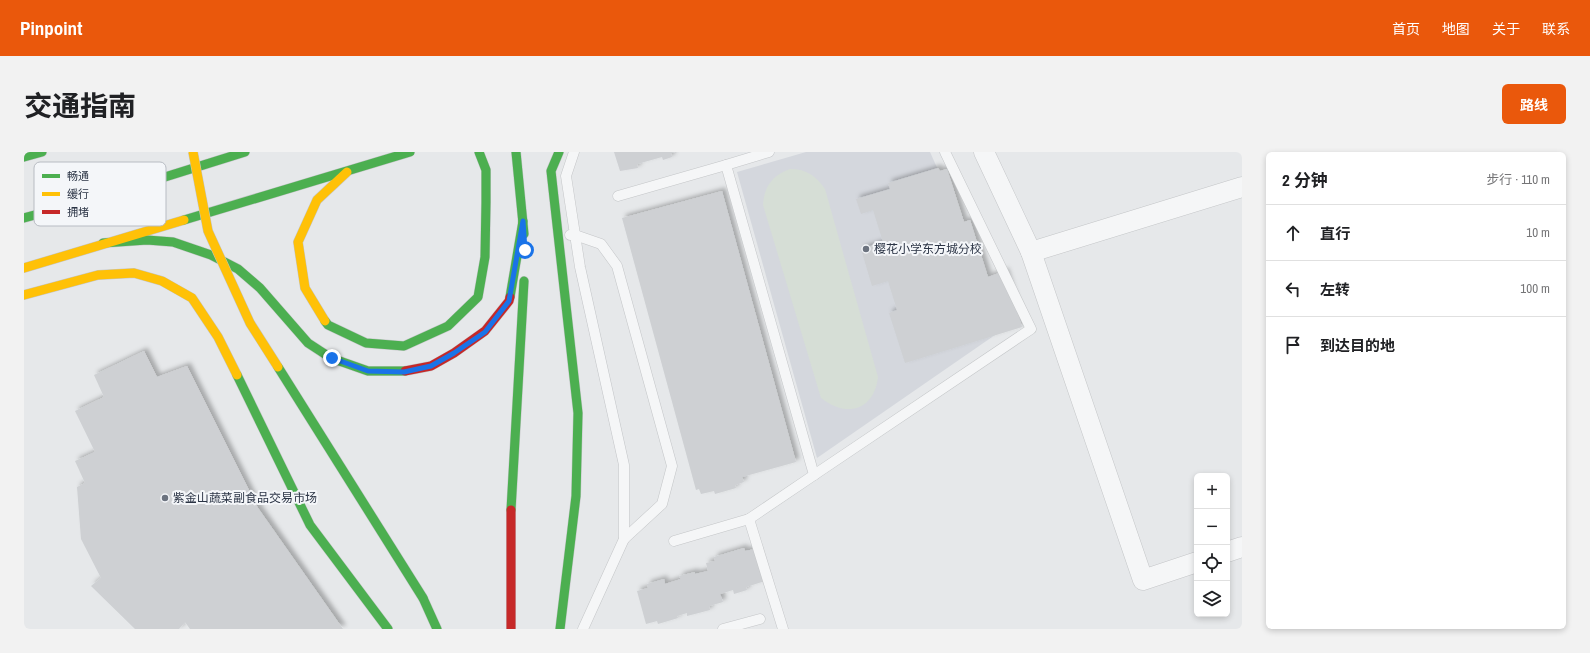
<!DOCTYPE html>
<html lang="zh">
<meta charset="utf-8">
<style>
:root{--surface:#fff;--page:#f2f2f2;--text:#202124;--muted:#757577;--line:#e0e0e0;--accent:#ea580c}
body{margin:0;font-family:"Archivo Narrow","Noto Sans SC",sans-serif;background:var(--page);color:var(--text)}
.controls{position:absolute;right:12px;bottom:12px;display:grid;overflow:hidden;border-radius:6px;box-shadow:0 2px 6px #0003}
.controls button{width:36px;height:36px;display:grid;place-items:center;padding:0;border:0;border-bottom:1px solid var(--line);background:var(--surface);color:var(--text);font:20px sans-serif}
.stop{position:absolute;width:12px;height:12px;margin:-9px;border:3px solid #1a73e8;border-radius:50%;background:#fff}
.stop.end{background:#1a73e8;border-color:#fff;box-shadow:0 1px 4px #0008}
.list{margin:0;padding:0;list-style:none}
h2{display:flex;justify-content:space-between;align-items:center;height:52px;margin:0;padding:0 16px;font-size:17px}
h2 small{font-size:13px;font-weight:400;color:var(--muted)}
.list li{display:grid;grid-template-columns:26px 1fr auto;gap:12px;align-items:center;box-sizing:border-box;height:56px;padding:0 16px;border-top:1px solid var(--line)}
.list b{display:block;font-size:15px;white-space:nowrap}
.list em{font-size:13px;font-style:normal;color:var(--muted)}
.icon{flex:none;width:22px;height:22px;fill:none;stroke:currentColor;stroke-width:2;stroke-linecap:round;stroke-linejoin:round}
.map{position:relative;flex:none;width:1218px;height:477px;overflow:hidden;border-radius:6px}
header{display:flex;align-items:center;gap:24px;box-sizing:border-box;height:56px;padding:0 20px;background:var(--accent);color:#fff}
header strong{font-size:19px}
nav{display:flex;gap:22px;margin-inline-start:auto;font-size:14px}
.intro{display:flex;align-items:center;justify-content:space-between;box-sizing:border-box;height:96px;padding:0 24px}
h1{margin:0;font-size:28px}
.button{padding:10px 18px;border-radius:6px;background:var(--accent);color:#fff;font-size:14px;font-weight:700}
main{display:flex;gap:24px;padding:0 24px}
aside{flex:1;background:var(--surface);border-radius:6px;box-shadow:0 2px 6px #0003}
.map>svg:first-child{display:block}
.built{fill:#d4d7dd}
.green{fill:#d6ded6}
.building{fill:#ced0d3;filter:url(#shadow)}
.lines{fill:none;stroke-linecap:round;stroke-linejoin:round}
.lane-casing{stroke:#c4c6c8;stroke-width:11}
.street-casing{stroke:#c4c6c8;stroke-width:21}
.fast-casing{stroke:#c4c6c8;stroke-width:10}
.slow-casing{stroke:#c4c6c8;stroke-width:10}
.jam-casing{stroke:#c4c6c8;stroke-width:10}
.lane{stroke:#f5f6f7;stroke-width:10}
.street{stroke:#f5f6f7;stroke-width:20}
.fast{stroke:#4caf50;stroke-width:9}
.slow{stroke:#ffc107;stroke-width:9}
.jam{stroke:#c62828;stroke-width:9}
.fast-bridge-casing{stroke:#c2c5c8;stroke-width:10;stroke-linecap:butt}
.slow-bridge-casing{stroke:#c2c5c8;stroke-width:10;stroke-linecap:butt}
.fast-bridge{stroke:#4caf50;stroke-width:9}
.slow-bridge{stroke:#ffc107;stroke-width:9}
.route{stroke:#1a73e8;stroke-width:5}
.poi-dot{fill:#6c737f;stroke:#f4f6f9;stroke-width:1.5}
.labels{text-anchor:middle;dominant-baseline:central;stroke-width:4;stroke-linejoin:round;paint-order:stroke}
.poi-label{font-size:12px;fill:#2b3445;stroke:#f4f6f9;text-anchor:start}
.key{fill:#f4f6f9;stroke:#b8bcc3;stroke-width:1}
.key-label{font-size:11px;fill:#2b3445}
</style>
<header>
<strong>Pinpoint</strong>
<nav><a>首页</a><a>地图</a><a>关于</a><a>联系</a></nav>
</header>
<div class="intro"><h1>交通指南</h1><a class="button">路线</a></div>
<main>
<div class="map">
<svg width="1218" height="477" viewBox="0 0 1218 477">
<defs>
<filter id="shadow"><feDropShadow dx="3.5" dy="-3.5" stdDeviation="2" flood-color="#0004"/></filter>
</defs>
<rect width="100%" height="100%" fill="#e6e8ea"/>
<!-- built -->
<polygon class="built" points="782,0 906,0 984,174 793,306 713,20"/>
<!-- green -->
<path class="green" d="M 766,17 C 783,17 792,24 801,37 L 854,225 C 850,259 822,266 797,246 L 739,53 C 740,34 749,23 766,17 Z"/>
<!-- building -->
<g class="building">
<polygon points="590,0 651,0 647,1 648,5 639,8 638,5 613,12 614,16 596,19"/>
<polygon points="914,16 916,19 923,17 940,70 946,68 964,125 981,119 998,175 881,211 865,161 873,158 864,129 848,134 837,97 859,90 849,58 837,62 832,47 866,37 864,31"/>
<polygon points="698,39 772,310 718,325 720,330 711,333 712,336 691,342 690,339 677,342 675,337 672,338 598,66"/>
<polygon points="120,199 133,225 163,214 234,356 319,477 166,477 161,470 155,477 111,477 67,434 77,426 57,387 53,335 61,331 51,309 71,300 51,259 80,245 70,223"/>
<polygon points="720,396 721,399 731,397 741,429 722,435 723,438 710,442 709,438 696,442 699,450 685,454 686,458 663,464 663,461 653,464 654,466 634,472 633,469 622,472 613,439 624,436 623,432 640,427 641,432 657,427 655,424 671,420 671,422 684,419 682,411 691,409 690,405"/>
</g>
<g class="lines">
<!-- lane casing -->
<g class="lane-casing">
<g id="lane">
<polyline points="550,0 542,24 556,115 600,313 600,387 559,477"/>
<polyline points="745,0 702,13 790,323 725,367 759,477"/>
<polyline points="594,44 702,13"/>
<polyline points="546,83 551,83 577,92 593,114 648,314 638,352 600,387"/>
<polyline points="790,323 1007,177 921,0"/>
<polyline points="650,389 725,367"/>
<polyline points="699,477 736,467"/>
</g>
</g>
<!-- street casing -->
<g class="street-casing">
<g id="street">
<polyline points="960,0 1007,100"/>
<polyline points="1203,400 1218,395"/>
<polyline points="1173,410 1119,428 1007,100 1218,35"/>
</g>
</g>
<!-- fast casing -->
<g class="fast-casing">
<g id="fast">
<polyline points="492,0 500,82"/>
<polyline points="535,0 527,19 554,261 552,344 536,477"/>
<polyline points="0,5 18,0"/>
<polyline points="0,66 77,45 221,0"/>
<polyline points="160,68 386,0"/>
<polyline points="79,91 123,88 149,90 187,103 214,117 236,136 284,191 307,206 344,219 381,219"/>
<polyline points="486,145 499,69"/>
<polyline points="301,169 304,173 342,191 380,194 424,174 454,145 461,105 462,50 462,18 455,0"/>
<polyline points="213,223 286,373 364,477"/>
<polyline points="487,358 500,129"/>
<polyline points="399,446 413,477"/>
</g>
</g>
<!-- slow casing -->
<g class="slow-casing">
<g id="slow">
<polyline points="0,116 160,68"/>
<polyline points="0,143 74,123 110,121 138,129 168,146 194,185 213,223"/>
<polyline points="301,169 281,136 274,90 293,48 323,20"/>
</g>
</g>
<!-- jam casing -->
<g class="jam-casing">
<g id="jam">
<polyline points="381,219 407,214 430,201 461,179 485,149 486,145"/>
<polyline points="487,358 487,477"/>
</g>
</g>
<!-- lane -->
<use href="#lane" class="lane"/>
<!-- street -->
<use href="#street" class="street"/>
<!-- fast -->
<use href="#fast" class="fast"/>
<!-- slow -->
<use href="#slow" class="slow"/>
<!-- jam -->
<use href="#jam" class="jam"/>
<!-- fast-bridge casing -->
<g class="fast-bridge-casing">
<polyline id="fast-bridge" points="254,215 399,446"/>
</g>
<!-- slow-bridge casing -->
<g class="slow-bridge-casing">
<polyline id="slow-bridge" points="169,0 184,79 226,171 254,215"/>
</g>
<!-- fast-bridge -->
<use href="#fast-bridge" class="fast-bridge"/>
<!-- slow-bridge -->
<use href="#slow-bridge" class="slow-bridge"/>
</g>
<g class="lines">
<!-- route -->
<polyline class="route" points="308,206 344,219 380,220 407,214 430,201 461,180 485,149 499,69 501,98"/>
</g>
<!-- markers -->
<g class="poi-dot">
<circle cx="842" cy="97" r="4"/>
<circle cx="141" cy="346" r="4"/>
</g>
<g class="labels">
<!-- poi labels -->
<g class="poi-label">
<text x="850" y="97">樱花小学东方城分校</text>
<text x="149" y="346">紫金山蔬菜副食品交易市场</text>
</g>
</g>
<!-- legend -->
<rect x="10" y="10" width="132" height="64" rx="6" class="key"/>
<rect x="18" y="22" width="18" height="4" fill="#4caf50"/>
<rect x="18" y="40" width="18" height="4" fill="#ffc107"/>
<rect x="18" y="58" width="18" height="4" fill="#c62828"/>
<g class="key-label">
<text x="43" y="28">畅通</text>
<text x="43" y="46">缓行</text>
<text x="43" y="64">拥堵</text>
</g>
</svg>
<div class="controls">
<button>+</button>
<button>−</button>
<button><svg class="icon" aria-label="locate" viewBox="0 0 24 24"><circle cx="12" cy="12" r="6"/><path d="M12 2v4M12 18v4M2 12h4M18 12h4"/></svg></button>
<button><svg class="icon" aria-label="layers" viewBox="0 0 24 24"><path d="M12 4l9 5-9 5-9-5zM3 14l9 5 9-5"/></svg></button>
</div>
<div class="stop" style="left:501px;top:98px"></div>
<div class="stop end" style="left:308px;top:206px"></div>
</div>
<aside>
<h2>2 分钟<small>步行 · 110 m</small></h2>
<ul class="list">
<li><svg class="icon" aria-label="ahead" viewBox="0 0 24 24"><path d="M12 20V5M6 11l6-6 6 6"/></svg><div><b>直行</b></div><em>10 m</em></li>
<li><svg class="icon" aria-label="left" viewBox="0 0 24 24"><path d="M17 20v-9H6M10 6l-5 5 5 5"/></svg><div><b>左转</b></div><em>100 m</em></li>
<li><svg class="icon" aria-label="arrive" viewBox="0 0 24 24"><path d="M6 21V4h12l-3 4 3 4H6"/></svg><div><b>到达目的地</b></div></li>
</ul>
</aside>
</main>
